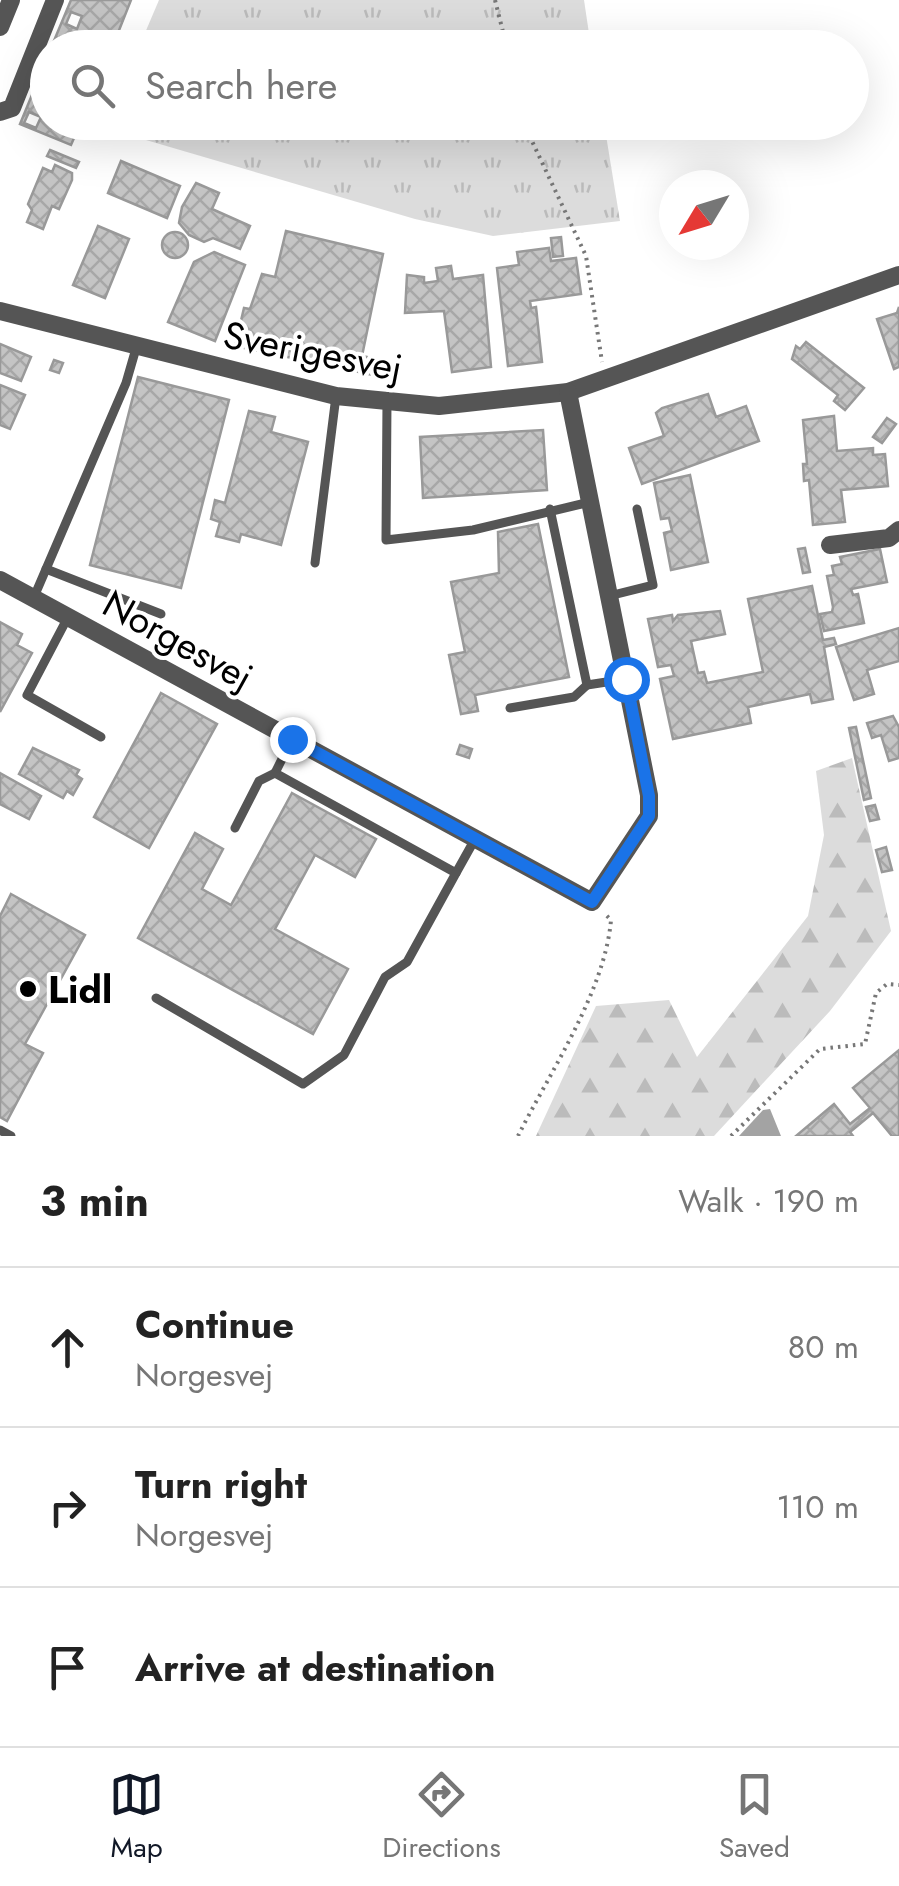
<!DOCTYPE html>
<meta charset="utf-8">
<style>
:root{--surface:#fff;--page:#f6f6f6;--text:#222;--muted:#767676;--line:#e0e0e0;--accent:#111827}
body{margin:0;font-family:Jost,sans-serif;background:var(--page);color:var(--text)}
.compass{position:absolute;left:659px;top:170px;width:90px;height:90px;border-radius:50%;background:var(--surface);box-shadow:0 10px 40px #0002;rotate:232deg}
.stop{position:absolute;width:30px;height:30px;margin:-22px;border:8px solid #1a73e8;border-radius:50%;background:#fff}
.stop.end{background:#1a73e8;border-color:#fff;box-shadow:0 2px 10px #0008}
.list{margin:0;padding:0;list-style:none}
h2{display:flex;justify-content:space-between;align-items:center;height:130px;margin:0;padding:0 40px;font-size:42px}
h2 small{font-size:32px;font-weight:400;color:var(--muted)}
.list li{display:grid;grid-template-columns:65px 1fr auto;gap:30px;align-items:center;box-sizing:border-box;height:160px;padding:0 40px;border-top:2px solid var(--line)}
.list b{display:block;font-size:38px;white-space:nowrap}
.list p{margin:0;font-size:32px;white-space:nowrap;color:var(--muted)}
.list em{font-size:32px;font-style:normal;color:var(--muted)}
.icon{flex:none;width:55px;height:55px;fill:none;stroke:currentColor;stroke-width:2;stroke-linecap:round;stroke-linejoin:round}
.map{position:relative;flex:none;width:899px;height:1136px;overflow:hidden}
.search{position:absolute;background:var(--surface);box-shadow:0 10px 40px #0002;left:30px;right:30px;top:30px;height:110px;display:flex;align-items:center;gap:25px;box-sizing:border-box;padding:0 35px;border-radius:55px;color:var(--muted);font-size:38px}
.sheet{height:610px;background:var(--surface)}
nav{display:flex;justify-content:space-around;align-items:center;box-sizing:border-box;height:140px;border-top:2px solid var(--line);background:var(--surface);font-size:28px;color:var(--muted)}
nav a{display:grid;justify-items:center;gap:5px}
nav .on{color:var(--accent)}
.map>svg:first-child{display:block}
.grass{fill:url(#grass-tufts)}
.forest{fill:url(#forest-firs)}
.water{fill:#a3a3a3}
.building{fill:url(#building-cross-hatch);stroke:#999;stroke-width:2.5;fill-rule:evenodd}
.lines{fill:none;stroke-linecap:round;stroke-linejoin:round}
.path{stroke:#777;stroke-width:4;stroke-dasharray:2.5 5;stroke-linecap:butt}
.lane{stroke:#555;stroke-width:9}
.street{stroke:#555;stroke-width:18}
.route{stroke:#1a73e8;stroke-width:12}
.poi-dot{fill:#000;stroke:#fff;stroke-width:4}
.labels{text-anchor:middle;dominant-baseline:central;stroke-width:8;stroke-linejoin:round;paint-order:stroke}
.street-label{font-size:38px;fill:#000;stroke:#fff}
.poi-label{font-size:38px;font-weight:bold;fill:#000;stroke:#fff;text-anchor:start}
</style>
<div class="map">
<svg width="899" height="1136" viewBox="0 0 899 1136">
<defs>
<pattern id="grass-tufts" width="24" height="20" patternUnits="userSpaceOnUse" patternTransform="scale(2.5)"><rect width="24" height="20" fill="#dcdcdc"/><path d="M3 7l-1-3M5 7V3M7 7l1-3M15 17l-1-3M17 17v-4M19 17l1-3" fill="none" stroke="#bbb"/></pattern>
<pattern id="forest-firs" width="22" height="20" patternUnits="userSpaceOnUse" patternTransform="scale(2.5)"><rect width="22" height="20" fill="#dcdcdc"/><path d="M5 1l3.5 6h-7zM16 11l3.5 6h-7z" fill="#bbb"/></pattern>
<pattern id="building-cross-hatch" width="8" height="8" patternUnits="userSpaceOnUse" patternTransform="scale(2.5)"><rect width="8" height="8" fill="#c4c4c4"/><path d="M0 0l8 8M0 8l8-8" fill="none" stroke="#a7a7a7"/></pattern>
</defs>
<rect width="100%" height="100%" fill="#fff"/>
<!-- grass -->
<g class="grass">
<polygon points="159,0 584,0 591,47 139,47"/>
<polygon points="107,123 604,123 620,221 493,236 415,219 105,128"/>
</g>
<!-- forest -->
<polygon class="forest" points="852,758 891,931 830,1011 714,1136 536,1136 596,1006 669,1000 697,1057 808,916 824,835 816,771"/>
<!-- water -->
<polygon class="water" points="770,1109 781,1136 739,1136 763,1110"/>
<!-- building -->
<g class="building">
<path d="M 71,0 L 131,0 L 112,48 L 69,48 L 72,41 L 60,37 L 56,48 L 51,48 ZM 71,12 L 82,16 L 77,29 L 66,24 Z"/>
<path d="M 48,56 L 48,91 L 42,88 L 37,101 L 46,104 L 48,100 L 48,122 L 81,122 L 71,145 L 20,124 ZM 29,112 L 41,117 L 36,128 L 24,123 Z"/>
<polygon points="50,150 79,162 76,168 47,156"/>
<polygon points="121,161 180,186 167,218 108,193"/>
<polygon points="55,165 72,173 72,180 59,209 52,206 43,229 27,222 32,210 28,204 43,168 52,172"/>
<polygon points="196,183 219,193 212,209 250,226 240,249 213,238 204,242 189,235 179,223 182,207"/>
<polygon points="98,226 129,239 105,298 73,285"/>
<polygon points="286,231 383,254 362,356 377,359 373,375 235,346 244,308 250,309 262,274 275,277"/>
<circle cx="175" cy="245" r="13"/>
<polygon points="561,237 563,256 553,257 551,238"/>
<polygon points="549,248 551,261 576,258 581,294 530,301 531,308 536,307 542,362 508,366 497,268 519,265 517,252"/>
<polygon points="214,252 245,265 215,341 168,322 194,262"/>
<polygon points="451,266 453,279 483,275 491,367 452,372 444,311 405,313 407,275 424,277 424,283 438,281 436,268"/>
<polygon points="899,307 899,367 894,369 877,319 897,313"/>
<polygon points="806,342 864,388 845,410 834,401 838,395 792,359 796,346 800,349"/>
<polygon points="0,344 31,357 21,381 0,373"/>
<polygon points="54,360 63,363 59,373 50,370"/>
<polygon points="138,377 229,400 181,588 90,565"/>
<polygon points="0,385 25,395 10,429 0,425"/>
<polygon points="708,394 716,417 746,406 759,441 642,484 629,448 664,436 656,413 662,408"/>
<polygon points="249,411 275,417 271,432 308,442 281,545 241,534 239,542 216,536 220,522 211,519 215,500 225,503"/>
<polygon points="834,416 837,451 873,448 873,455 885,454 888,486 841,490 845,522 813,525 809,480 804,481 803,464 807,464 803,420"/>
<polygon points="887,418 896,424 882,443 873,437"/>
<polygon points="543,430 547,490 423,498 420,437"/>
<polygon points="690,475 708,562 671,570 664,533 672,531 669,518 661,519 654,483"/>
<polygon points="538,524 569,677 475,695 478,711 461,714 449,655 465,652 451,582 499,573 498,532"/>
<polygon points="805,548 810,572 803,573 798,549"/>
<polygon points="880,549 887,582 851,589 853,595 858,594 864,623 824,631 820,614 832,612 833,607 827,576 834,575 832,566 842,564 840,557"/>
<polygon points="812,586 823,640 834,638 836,644 824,647 833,699 812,703 810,694 748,707 751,723 673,739 660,679 674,676 671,665 658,667 648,619 672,615 673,621 678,615 720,611 725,634 691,641 698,673 704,672 707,683 763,672 748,599"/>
<polygon points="0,622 22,634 17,645 32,653 0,712"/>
<polygon points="899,628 899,661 867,670 874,694 854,700 836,647"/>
<polygon points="161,693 217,724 149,848 94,817"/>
<polygon points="893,716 899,727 899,758 889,761 881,735 872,738 867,723"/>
<polygon points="856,727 871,798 864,800 849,728"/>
<polygon points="460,745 472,749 469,758 457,754"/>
<polygon points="33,748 79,770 76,775 82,779 73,795 67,791 63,798 19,774"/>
<polygon points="0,773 41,796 29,819 0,804"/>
<polygon points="292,793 376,839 355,877 315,855 275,929 348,969 313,1034 138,938 195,833 223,849 202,889 231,905"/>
<polygon points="875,805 879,819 870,821 866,807"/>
<polygon points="886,847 892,870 882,872 876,850"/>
<polygon points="11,894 85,935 25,1044 43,1053 7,1121 0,1117 0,916"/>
<polygon points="899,1050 899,1136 892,1136 873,1113 850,1132 853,1136 796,1136 834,1104 850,1124 870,1108 853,1088"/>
</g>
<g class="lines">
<!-- path -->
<g class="path">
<polyline points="495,0 507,48"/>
<polyline points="523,122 586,256 602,362"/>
<path d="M 518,1136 C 550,1072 605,991 611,920 L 605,914"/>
<polyline points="731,1136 820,1049 865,1044 876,993 887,984 899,985"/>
</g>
<!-- lane -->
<g class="lane">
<polyline points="387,401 386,540 473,530 590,502"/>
<polyline points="550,509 587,685 626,679"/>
<polyline points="315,563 336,396"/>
<polyline points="46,569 161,614"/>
<polyline points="609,596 653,585 637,509"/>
<polyline points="34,597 126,383 137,345"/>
<polyline points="68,617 27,695 101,737"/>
<polyline points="510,708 574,697 587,685"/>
<polyline points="292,739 275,773 456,873 475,839"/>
<polyline points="235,828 259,781 275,773"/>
<polyline points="156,998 303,1084 344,1055 385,977 407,962 456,873"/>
<polyline points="0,1130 11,1136"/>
</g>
<!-- street -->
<g class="street">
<polyline points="0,27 11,0"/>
<polyline points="0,112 12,108 55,0"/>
<polyline points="0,311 336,396 439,406 568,392 899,275"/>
<polyline points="830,545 889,538 899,530"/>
<polyline points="0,580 592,902 649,816 649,795 568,392"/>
</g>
</g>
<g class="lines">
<!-- route -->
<polyline class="route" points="292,739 592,902 649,816 649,796 626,679"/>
</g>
<!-- markers -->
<circle class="poi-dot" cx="28" cy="989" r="10"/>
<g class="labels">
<!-- street labels -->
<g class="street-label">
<text transform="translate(313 351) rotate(11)">Sverigesvej</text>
<text transform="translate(178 640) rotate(29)">Norgesvej</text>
</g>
<!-- poi labels -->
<g class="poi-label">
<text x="48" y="989">Lidl</text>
</g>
</g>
</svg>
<svg class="compass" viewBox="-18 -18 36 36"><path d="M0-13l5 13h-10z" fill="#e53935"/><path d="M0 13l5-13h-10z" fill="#767676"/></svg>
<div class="stop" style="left:626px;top:679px"></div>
<div class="stop end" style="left:292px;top:739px"></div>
<div class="search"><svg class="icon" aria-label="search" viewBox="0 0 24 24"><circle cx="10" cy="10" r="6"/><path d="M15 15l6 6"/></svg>Search here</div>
</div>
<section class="sheet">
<h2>3 min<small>Walk · 190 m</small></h2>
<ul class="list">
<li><svg class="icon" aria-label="ahead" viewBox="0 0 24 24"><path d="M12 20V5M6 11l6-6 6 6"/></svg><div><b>Continue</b><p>Norgesvej</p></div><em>80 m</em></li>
<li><svg class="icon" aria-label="right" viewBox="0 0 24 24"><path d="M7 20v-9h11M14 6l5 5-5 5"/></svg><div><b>Turn right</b><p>Norgesvej</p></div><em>110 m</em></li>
<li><svg class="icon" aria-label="arrive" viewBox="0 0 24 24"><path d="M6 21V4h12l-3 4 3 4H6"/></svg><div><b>Arrive at destination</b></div></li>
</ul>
</section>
<nav>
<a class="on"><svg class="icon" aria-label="map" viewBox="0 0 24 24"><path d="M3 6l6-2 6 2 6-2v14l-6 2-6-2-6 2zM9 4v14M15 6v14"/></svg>Map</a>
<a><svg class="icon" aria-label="directions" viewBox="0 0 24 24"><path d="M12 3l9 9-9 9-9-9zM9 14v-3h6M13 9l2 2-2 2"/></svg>Directions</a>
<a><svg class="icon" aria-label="saved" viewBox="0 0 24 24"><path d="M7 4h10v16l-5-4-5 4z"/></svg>Saved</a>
</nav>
